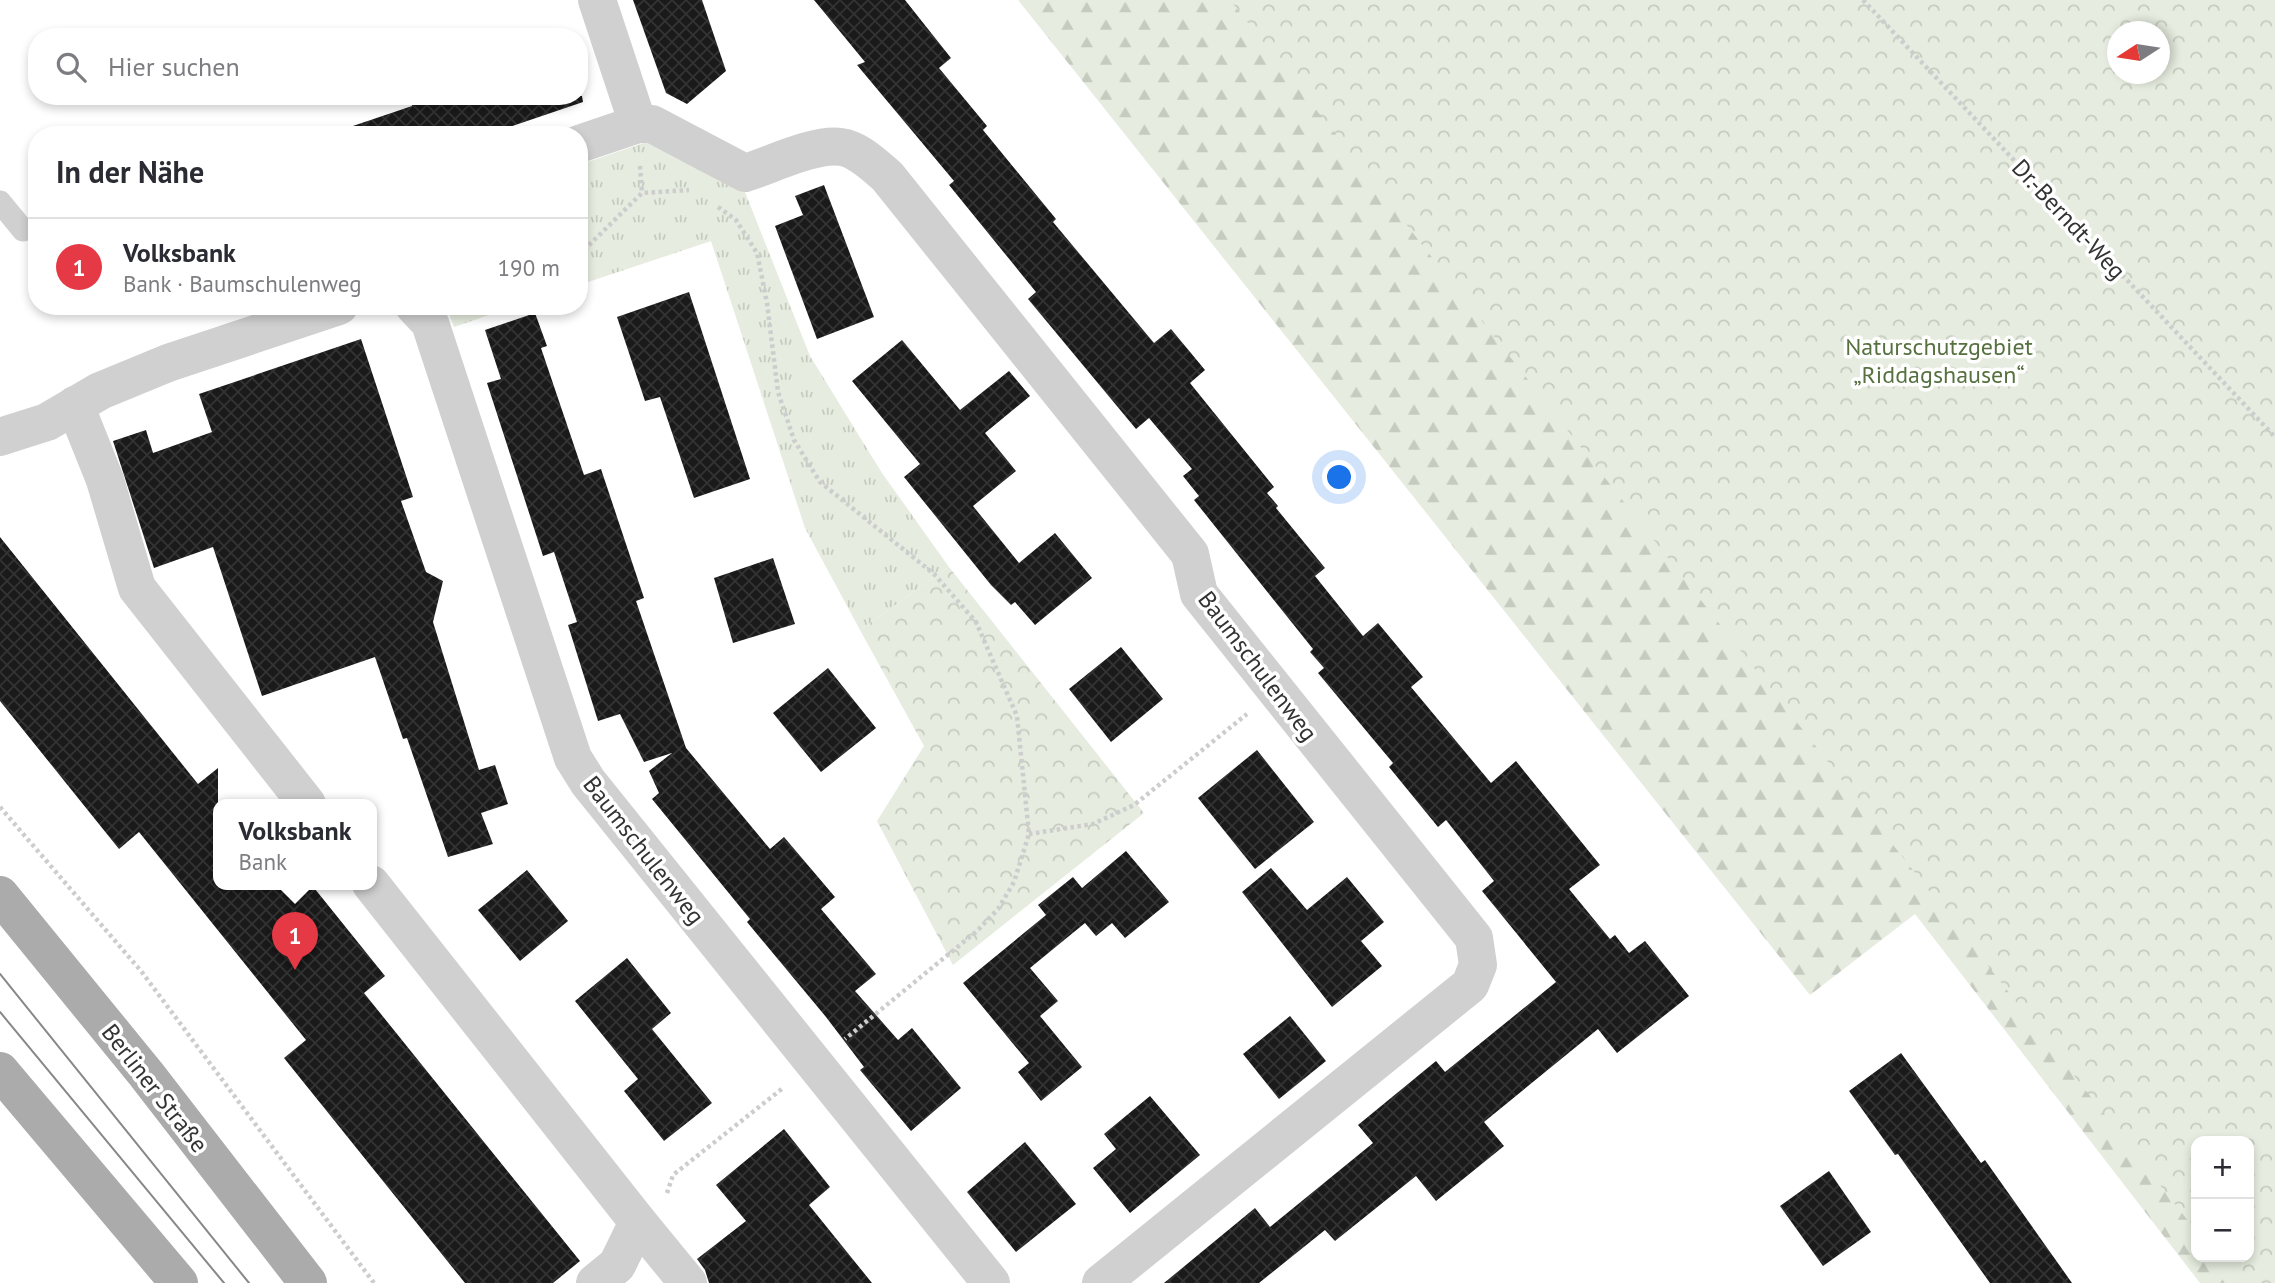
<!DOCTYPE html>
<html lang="de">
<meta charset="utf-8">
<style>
:root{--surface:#fff;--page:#f2f2f3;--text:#2b2b33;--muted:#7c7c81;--line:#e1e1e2;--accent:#e63946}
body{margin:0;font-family:"PT Sans",sans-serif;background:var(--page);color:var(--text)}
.controls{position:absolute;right:21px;bottom:21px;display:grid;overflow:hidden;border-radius:14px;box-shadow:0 4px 10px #0003}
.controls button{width:63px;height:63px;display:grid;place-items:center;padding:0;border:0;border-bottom:2px solid var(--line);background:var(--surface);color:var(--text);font:35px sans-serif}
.compass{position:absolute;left:2107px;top:21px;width:63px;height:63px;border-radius:50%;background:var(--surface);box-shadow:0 4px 10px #0003;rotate:258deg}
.you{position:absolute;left:1340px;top:478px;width:24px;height:24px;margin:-18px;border:5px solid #fff;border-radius:50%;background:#1a73e8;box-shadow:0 0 0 10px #1a73e833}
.badge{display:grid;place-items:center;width:46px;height:46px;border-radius:50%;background:var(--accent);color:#fff;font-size:23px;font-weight:700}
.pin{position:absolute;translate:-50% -58px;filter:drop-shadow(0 2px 4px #0008)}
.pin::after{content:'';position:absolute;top:37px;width:24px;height:21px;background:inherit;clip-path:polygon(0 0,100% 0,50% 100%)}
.popup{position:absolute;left:213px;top:799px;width:164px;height:91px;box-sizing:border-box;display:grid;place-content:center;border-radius:14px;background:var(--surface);filter:drop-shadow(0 2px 5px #0005);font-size:23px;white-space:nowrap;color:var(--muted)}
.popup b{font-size:26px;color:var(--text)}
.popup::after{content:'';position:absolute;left:50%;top:100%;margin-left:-14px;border:14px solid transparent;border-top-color:var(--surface)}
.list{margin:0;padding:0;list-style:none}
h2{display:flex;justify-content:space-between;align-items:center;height:91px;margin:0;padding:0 28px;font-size:30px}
h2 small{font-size:23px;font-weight:400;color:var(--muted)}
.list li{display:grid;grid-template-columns:46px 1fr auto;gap:21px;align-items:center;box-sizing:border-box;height:98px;padding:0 28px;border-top:2px solid var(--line)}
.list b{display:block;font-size:26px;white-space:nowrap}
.list p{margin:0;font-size:23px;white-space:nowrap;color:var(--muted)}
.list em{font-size:23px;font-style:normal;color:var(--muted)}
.icon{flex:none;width:38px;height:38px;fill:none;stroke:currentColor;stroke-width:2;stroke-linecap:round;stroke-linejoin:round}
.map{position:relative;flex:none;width:2275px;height:1283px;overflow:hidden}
.search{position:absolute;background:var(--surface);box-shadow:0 4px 10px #0003;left:28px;top:28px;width:560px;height:77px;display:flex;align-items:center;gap:18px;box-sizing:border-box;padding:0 24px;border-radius:28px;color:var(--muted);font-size:26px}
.panel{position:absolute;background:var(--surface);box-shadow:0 4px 10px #0003;left:28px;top:126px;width:560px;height:189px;border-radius:28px}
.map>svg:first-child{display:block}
.grass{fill:url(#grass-tufts)}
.forest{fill:url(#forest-firs);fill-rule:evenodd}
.park{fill:url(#park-crowns);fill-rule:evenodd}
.building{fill:url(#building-cross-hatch)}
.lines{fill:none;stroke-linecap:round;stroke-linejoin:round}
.path{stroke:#cdcdcd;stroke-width:4.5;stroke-dasharray:3.5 3.5;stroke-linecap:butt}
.service{stroke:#d0d0d0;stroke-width:23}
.minor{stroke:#d0d0d0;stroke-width:38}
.primary{stroke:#ababab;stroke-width:38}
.tram{stroke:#888;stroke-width:2}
.labels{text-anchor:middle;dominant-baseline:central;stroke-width:7;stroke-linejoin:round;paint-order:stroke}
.street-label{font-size:24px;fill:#333;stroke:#fff}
.park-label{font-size:24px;fill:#56703f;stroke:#fff}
</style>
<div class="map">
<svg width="2275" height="1283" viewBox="0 0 2275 1283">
<defs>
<pattern id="grass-tufts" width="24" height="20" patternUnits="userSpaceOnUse" patternTransform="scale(1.75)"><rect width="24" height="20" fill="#e6ecdf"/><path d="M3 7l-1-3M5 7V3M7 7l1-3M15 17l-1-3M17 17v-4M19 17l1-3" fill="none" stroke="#c6cbc0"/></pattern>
<pattern id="forest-firs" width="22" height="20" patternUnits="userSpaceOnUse" patternTransform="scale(1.75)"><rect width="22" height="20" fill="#e6ecdf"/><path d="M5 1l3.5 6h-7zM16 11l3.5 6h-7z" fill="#c6cbc0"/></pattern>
<pattern id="park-crowns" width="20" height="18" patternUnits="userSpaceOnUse" patternTransform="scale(1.75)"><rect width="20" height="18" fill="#e6ecdf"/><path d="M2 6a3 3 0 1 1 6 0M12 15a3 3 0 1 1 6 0" fill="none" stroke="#c6cbc0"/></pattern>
<pattern id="building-cross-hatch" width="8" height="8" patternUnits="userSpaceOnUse" patternTransform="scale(1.75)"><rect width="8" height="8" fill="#1a1a1a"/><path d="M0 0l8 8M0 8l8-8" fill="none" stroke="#333"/></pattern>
</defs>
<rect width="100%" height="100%" fill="#fff"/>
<!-- grass -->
<g class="grass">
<polygon points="646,142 745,192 810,356 882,473 949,567 860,630 805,528 711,241 579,285 579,165"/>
<polygon points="446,306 515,306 454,327"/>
</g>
<!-- forest -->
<path class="forest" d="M 1018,0 L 1295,0 L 2275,448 L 2275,1283 L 2200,1283 L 1915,914 L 1810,995 ZM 2196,1141 L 2249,1141 L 2249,1257 L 2196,1257 Z"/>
<!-- park -->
<g class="park">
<path d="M 1230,0 L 2275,0 L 2275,1283 L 2237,1283 L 2216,1257 L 2249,1257 L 2249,1141 L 2196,1141 L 2196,1231 ZM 2118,32 L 2160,32 L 2160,74 L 2118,74 Z"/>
<polygon points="949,567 1144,813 953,965 877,821 924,746 860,630"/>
</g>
<!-- building -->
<g class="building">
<polygon points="633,0 702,0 726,71 687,104 666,93"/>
<polygon points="814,0 905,0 951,58 939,68 987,126 983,130 1056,219 1053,222 1154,343 1171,329 1205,370 1190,383 1274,487 1267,493 1278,506 1276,508 1325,568 1315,576 1363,636 1378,623 1423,677 1411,687 1491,783 1516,761 1600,865 1569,889 1610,939 1615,935 1629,953 1645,941 1689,996 1617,1053 1598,1029 1484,1122 1504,1146 1436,1201 1416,1176 1335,1241 1325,1230 1259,1283 1164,1283 1255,1208 1270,1227 1373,1143 1358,1125 1436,1061 1445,1072 1556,982 1482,891 1494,881 1446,820 1438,827 1389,767 1393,763 1318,673 1324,668 1310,652 1313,649 1194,500 1199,496 1183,476 1192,469 1149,418 1136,429 1028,299 1036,292 949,185 954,181 857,65 865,62"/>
<polygon points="409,96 582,96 583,102 486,135 345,135 344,129 412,106"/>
<polygon points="824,185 874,317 817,339 775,226 803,215 795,196"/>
<polygon points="689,292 750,479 694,498 660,397 645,401 617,317"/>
<polygon points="535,313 547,346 541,348 584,475 601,469 644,598 636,601 686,748 770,849 784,837 835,897 821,909 876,974 855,991 898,1040 912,1028 961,1088 911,1131 860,1070 864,1067 826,1017 747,922 750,919 652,799 659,793 649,771 672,753 644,762 620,714 598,721 568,625 577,622 554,552 543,556 487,383 501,379 485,330"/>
<polygon points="361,339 413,497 401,501 426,572 443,581 433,622 479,770 495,765 508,804 481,813 493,844 448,857 407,738 403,739 375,657 262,696 213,547 154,568 113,441 146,430 153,453 212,432 199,394"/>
<polygon points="902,340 960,410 1009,371 1030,396 985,433 1016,471 973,506 1019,563 1055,533 1092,578 1035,625 1015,602 1011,605 991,585 904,477 920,464 852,381"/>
<polygon points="0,537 198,784 218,768 218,884 311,884 385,976 364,993 580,1261 553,1283 465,1283 284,1058 306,1040 139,832 119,849 0,701"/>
<polygon points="773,558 795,624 733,643 714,578"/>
<polygon points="1121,647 1163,699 1111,742 1069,689"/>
<polygon points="828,668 876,728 821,772 773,713"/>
<polygon points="1257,750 1314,822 1255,869 1198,798"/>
<polygon points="1126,851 1169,902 1125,938 1112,923 1096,936 1085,923 1030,968 1058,1001 1040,1016 1082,1067 1041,1101 1018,1072 1029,1063 963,983 1046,915 1038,905 1073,877 1082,888"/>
<polygon points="1271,868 1307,910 1347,877 1384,922 1361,941 1382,966 1332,1007 1242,892"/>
<polygon points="527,870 568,921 520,961 478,910"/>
<polygon points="627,958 671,1013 652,1029 712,1103 664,1141 624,1091 638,1079 575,1001"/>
<polygon points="1290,1016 1326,1061 1279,1099 1243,1054"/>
<polygon points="1901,1053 1981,1163 1985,1160 2072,1283 1990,1283 1898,1154 1895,1155 1849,1091"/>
<polygon points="1150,1096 1200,1155 1130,1213 1093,1168 1116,1149 1104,1134"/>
<polygon points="784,1129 830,1187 809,1205 872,1283 709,1283 705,1270 697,1259 746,1221 716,1185"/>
<polygon points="1025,1142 1076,1204 1016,1252 967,1192"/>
<polygon points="1829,1171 1871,1232 1823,1266 1780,1206"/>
</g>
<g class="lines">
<!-- path -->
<g class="path">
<polyline points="1863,0 2275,437"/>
<polyline points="640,166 642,193"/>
<polyline points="718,207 736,220 757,253 767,303 778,392 794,440 820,482 934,574 976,622 1017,716 1029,834 1014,882 998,909 977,931 845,1039"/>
<polyline points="579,255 642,193 689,190"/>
<polyline points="0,807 141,971 374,1283"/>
<polyline points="1029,834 1093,824 1134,805 1247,714"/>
<polyline points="667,1193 673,1175 783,1088"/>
</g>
<!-- service -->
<polyline class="service" points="0,202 23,230"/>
<!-- minor -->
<g class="minor">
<polyline points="597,0 638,124"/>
<path d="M 579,144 L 638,124 L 652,124 L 745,173 C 771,165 815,143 841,147 C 858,149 875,166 887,176 L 1190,554 L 1199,594 L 1474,938 L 1478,965 L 1470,985 L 1101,1283"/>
<polyline points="414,306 430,323 573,758 588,782 991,1283"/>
<polyline points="75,405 105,480 137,588 307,804"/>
<polyline points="0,437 47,422 100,391 168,363 339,306"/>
<polyline points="371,884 638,1222 617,1265 595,1283"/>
<polyline points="638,1222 688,1283"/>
</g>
<!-- primary -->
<g class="primary">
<polyline points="0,895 146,1074 308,1283"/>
<polyline points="0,1071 179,1283"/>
</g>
<!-- tram -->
<g class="tram">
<polyline points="0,974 249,1283"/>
<polyline points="0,1012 224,1283"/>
</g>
</g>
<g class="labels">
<!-- street labels -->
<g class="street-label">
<text transform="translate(2069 219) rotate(47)">Dr.-Berndt-Weg</text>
<text transform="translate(1258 666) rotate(53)">Baumschulenweg</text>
<text transform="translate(644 850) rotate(52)">Baumschulenweg</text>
<text transform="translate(155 1088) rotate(52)">Berliner Straße</text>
</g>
<!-- park labels -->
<g class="park-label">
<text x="1939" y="346">Naturschutzgebiet<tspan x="1939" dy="28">„Riddagshausen“</tspan></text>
</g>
</g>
</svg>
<div class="controls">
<button>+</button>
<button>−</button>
</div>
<svg class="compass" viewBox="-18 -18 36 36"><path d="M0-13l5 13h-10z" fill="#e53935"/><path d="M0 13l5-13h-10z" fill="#7c7c81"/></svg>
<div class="you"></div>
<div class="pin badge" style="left:295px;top:970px">1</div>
<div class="popup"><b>Volksbank</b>Bank</div>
<div class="search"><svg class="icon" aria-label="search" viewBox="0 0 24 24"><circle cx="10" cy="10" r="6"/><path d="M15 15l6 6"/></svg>Hier suchen</div>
<section class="panel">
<h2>In der Nähe<small></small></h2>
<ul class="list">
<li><span class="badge">1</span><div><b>Volksbank</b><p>Bank · Baumschulenweg</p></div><em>190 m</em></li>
</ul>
</section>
</div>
